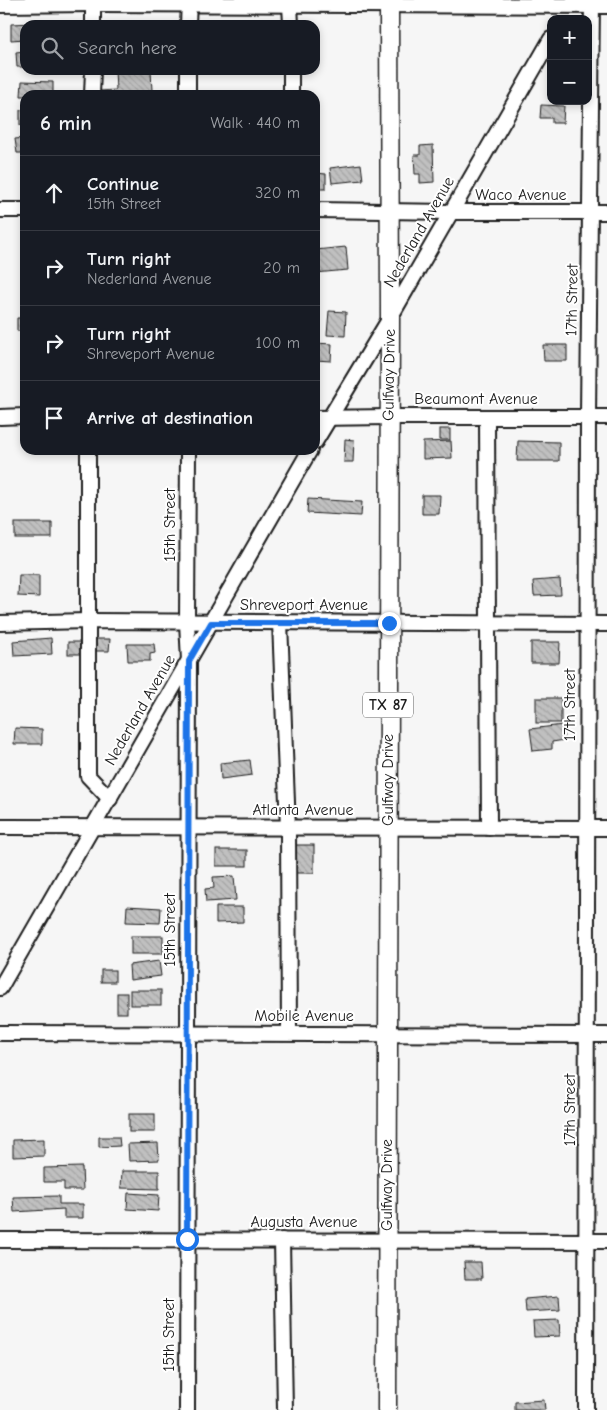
<!DOCTYPE html>
<meta charset="utf-8">
<style>
:root{--surface:#171b24;--page:#242831;--text:#f1f3f6;--muted:#9ea1a6;--line:#363941}
body{margin:0;font-family:"Comic Neue",sans-serif;background:var(--page);color:var(--text)}
.controls{position:absolute;right:15px;top:15px;display:grid;overflow:hidden;border-radius:10px;box-shadow:0 2px 8px #0003}
.controls button{width:45px;height:45px;display:grid;place-items:center;padding:0;border:0;border-bottom:1px solid var(--line);background:var(--surface);color:var(--text);font:25px sans-serif}
.stop{position:absolute;width:15px;height:15px;margin:-11px;border:4px solid #1a73e8;border-radius:50%;background:#fff}
.stop.end{background:#1a73e8;border-color:#fff;box-shadow:0 1px 5px #0008}
.list{margin:0;padding:0;list-style:none}
h2{display:flex;justify-content:space-between;align-items:center;height:65px;margin:0;padding:0 20px;font-size:21px}
h2 small{font-size:16px;font-weight:400;color:var(--muted)}
.list li{display:grid;grid-template-columns:32px 1fr auto;gap:15px;align-items:center;box-sizing:border-box;height:75px;padding:0 20px;border-top:1px solid var(--line)}
.list b{display:block;font-size:19px;white-space:nowrap}
.list p{margin:0;font-size:16px;white-space:nowrap;color:var(--muted)}
.list em{font-size:16px;font-style:normal;color:var(--muted)}
.icon{flex:none;width:28px;height:28px;fill:none;stroke:currentColor;stroke-width:2;stroke-linecap:round;stroke-linejoin:round}
.map{position:relative;flex:none;width:607px;height:1410px;overflow:hidden}
.search{position:absolute;background:var(--surface);box-shadow:0 2px 8px #0003;left:20px;top:20px;width:300px;height:55px;display:flex;align-items:center;gap:12px;box-sizing:border-box;padding:0 18px;border-radius:15px;color:var(--muted);font-size:19px}
.panel{position:absolute;background:var(--surface);box-shadow:0 2px 8px #0003;left:20px;top:90px;width:300px;height:365px;border-radius:15px}
.map>svg:first-child{display:block}
.building{fill:url(#building-back-hatch);stroke:#1c1c1c}
.lines{fill:none;stroke-linecap:round;stroke-linejoin:round}
.minor-casing{stroke:#1c1c1c;stroke-width:18}
.major-casing{stroke:#1c1c1c;stroke-width:21}
.minor{stroke:#fff;stroke-width:14}
.major{stroke:#fff;stroke-width:18}
.route{stroke:#1a73e8;stroke-width:6}
.labels{text-anchor:middle;dominant-baseline:central;stroke-width:4;stroke-linejoin:round;paint-order:stroke}
.shield{fill:#fff;stroke:#606060;stroke-width:1}
.shield-label{font-size:15px;font-weight:bold;fill:#1c1c1c}
.street-label{font-size:16px;fill:#1c1c1c;stroke:#fff}
</style>
<div class="map">
<svg width="607" height="1410" viewBox="0 0 607 1410">
<defs>
<pattern id="building-back-hatch" width="6" height="6" patternUnits="userSpaceOnUse" patternTransform="scale(1.25)"><rect width="6" height="6" fill="#c0c0c0"/><path d="M-1 5l2 2M0 0l6 6M5-1l2 2" fill="none" stroke="#a4a4a4"/></pattern>
</defs>
<rect width="100%" height="100%" fill="#f6f6f6"/>
<filter id="ink" filterUnits="userSpaceOnUse"><feTurbulence type="fractalNoise" baseFrequency=".02" numOctaves="2"/><feDisplacementMap in="SourceGraphic" scale="10" xChannelSelector="R" yChannelSelector="G"/><feConvolveMatrix kernelMatrix="1 2 1 2 8 2 1 2 1" color-interpolation-filters="sRGB"/></filter>
<g filter="url(#ink)">
<!-- building -->
<g class="building">
<polygon points="35,23 35,25 25,25 25,39 11,40 11,24"/>
<polygon points="25,51 25,67 17,67 16,52"/>
<polygon points="115,70 151,70 152,91 167,90 167,95 98,95 98,91 116,90"/>
<polygon points="22,81 53,82 53,95 21,96"/>
<polygon points="541,105 564,106 563,123 552,123 552,118 540,118"/>
<polygon points="20,110 25,110 25,124 20,125"/>
<polygon points="25,138 25,153 17,153 15,139"/>
<polygon points="433,145 434,182 420,183 420,174 415,174 414,155 420,155 420,146"/>
<polygon points="361,164 363,180 332,183 330,168"/>
<polygon points="315,173 326,174 326,189 315,189"/>
<polygon points="346,247 348,270 315,273 315,250"/>
<polygon points="329,311 346,312 345,336 327,335"/>
<polygon points="17,318 25,318 25,332 17,331"/>
<polygon points="315,343 332,344 331,361 315,360"/>
<polygon points="543,345 567,345 567,361 544,361"/>
<rect x="440" y="429" width="10" height="11"/>
<polygon points="345,439 354,440 353,462 344,462"/>
<polygon points="451,441 452,458 423,459 423,442"/>
<polygon points="518,441 559,442 559,461 517,461"/>
<polygon points="422,495 440,495 439,514 422,514"/>
<polygon points="308,499 362,502 361,516 307,513"/>
<rect x="15" y="523" width="37" height="15"/>
<polygon points="19,575 39,575 39,597 18,596"/>
<polygon points="560,579 561,595 534,596 533,581"/>
<polygon points="51,638 52,654 14,656 13,641"/>
<polygon points="96,639 110,639 109,651 96,651"/>
<rect x="68" y="642" width="12" height="12"/>
<polygon points="531,642 560,642 559,663 531,663"/>
<polygon points="127,644 154,644 155,653 150,654 150,661 128,661"/>
<rect x="536" y="698" width="25" height="25"/>
<polygon points="563,725 565,740 552,742 552,749 533,751 530,729"/>
<polygon points="15,728 42,729 42,744 14,744"/>
<polygon points="250,760 252,775 221,779 220,763"/>
<rect x="295" y="845" width="19" height="28"/>
<rect x="216" y="850" width="31" height="16"/>
<polygon points="234,876 236,900 206,902 205,889 214,888 213,877"/>
<polygon points="127,906 161,908 160,923 126,922"/>
<polygon points="216,907 243,907 243,922 216,923"/>
<rect x="131" y="936" width="32" height="18"/>
<polygon points="159,961 161,976 130,980 129,965"/>
<rect x="101" y="970" width="14" height="12"/>
<rect x="130" y="990" width="31" height="15"/>
<rect x="117" y="993" width="10" height="20"/>
<rect x="129" y="1114" width="26" height="18"/>
<polygon points="99,1137 119,1137 120,1146 99,1147"/>
<polygon points="44,1139 44,1156 13,1157 13,1140"/>
<polygon points="158,1143 159,1160 129,1161 128,1144"/>
<polygon points="82,1167 83,1190 64,1190 64,1182 44,1182 44,1168"/>
<polygon points="122,1171 159,1171 159,1189 121,1188"/>
<polygon points="128,1193 159,1195 158,1211 127,1209"/>
<polygon points="59,1196 59,1204 83,1204 83,1218 64,1218 64,1209 14,1212 13,1197"/>
<polygon points="464,1262 481,1262 482,1279 465,1279"/>
<polygon points="559,1296 560,1310 526,1312 525,1299"/>
<polygon points="559,1320 560,1336 534,1337 533,1321"/>
<polygon points="544,1400 545,1410 515,1410 515,1402"/>
</g>
<g class="lines">
<!-- minor casing -->
<g class="minor-casing">
<g id="minor">
<polyline points="290,4 291,25"/>
<polyline points="0,5 93,4 607,6"/>
<polyline points="93,25 93,4"/>
<polyline points="188,25 189,0"/>
<polyline points="291,70 291,95"/>
<polyline points="92,95 93,70"/>
<polyline points="188,95 188,70"/>
<polyline points="0,210 25,210"/>
<polyline points="315,210 451,212 607,212"/>
<polyline points="0,417 25,416"/>
<polyline points="487,417 489,828"/>
<polyline points="315,418 389,417 607,417"/>
<polyline points="315,442 390,318 551,39"/>
<polyline points="88,450 88,776 110,799"/>
<polyline points="280,622 288,828 289,1033"/>
<polyline points="0,623 88,621 607,624"/>
<polyline points="0,827 607,828"/>
<polyline points="0,988 310,450"/>
<polyline points="0,1033 607,1035"/>
<polyline points="0,1240 607,1241"/>
<polyline points="282,1240 285,1410"/>
<polyline points="187,1410 189,661 187,622 188,450"/>
<polyline points="586,1410 588,417 592,0"/>
</g>
</g>
<!-- major casing -->
<g class="major-casing">
<polyline id="major" points="387,1410 390,318 389,0"/>
</g>
<!-- minor -->
<use href="#minor" class="minor"/>
<!-- major -->
<use href="#major" class="major"/>
</g>
</g>
<g class="lines" filter="url(#ink)">
<!-- route -->
<polyline class="route" points="187,1239 189,661 211,623 389,623"/>
</g>
<g class="labels">
<!-- shield labels -->
<rect class="shield" x="363" y="692.5" width="50" height="25" rx="4"/>
<g class="shield-label">
<text x="388" y="705">TX 87</text>
</g>
<!-- street labels -->
<g class="street-label">
<text x="521" y="195">Waco Avenue</text>
<text transform="translate(419 232) rotate(-60)">Nederland Avenue</text>
<text transform="translate(572 300) rotate(-89)">17th Street</text>
<text transform="translate(389 375) rotate(-89)">Gulfway Drive</text>
<text x="476" y="399">Beaumont Avenue</text>
<text transform="translate(170 525) rotate(-90)">15th Street</text>
<text x="304" y="605">Shreveport Avenue</text>
<text transform="translate(570 705) rotate(-90)">17th Street</text>
<text transform="translate(140 710) rotate(-60)">Nederland Avenue</text>
<text transform="translate(388 780) rotate(-90)">Gulfway Drive</text>
<text x="303" y="810">Atlanta Avenue</text>
<text transform="translate(170 930) rotate(-90)">15th Street</text>
<text x="304" y="1016">Mobile Avenue</text>
<text transform="translate(570 1110) rotate(-90)">17th Street</text>
<text transform="translate(387 1185) rotate(-90)">Gulfway Drive</text>
<text x="304" y="1222">Augusta Avenue</text>
<text transform="translate(169 1335) rotate(-90)">15th Street</text>
</g>
</g>
</svg>
<div class="controls">
<button>+</button>
<button>−</button>
</div>
<div class="stop" style="left:187px;top:1239px"></div>
<div class="stop end" style="left:389px;top:623px"></div>
<div class="search"><svg class="icon" aria-label="search" viewBox="0 0 24 24"><circle cx="10" cy="10" r="6"/><path d="M15 15l6 6"/></svg>Search here</div>
<section class="panel">
<h2>6 min<small>Walk · 440 m</small></h2>
<ul class="list">
<li><svg class="icon" aria-label="ahead" viewBox="0 0 24 24"><path d="M12 20V5M6 11l6-6 6 6"/></svg><div><b>Continue</b><p>15th Street</p></div><em>320 m</em></li>
<li><svg class="icon" aria-label="right" viewBox="0 0 24 24"><path d="M7 20v-9h11M14 6l5 5-5 5"/></svg><div><b>Turn right</b><p>Nederland Avenue</p></div><em>20 m</em></li>
<li><svg class="icon" aria-label="right" viewBox="0 0 24 24"><path d="M7 20v-9h11M14 6l5 5-5 5"/></svg><div><b>Turn right</b><p>Shreveport Avenue</p></div><em>100 m</em></li>
<li><svg class="icon" aria-label="arrive" viewBox="0 0 24 24"><path d="M6 21V4h12l-3 4 3 4H6"/></svg><div><b>Arrive at destination</b></div></li>
</ul>
</section>
</div>
